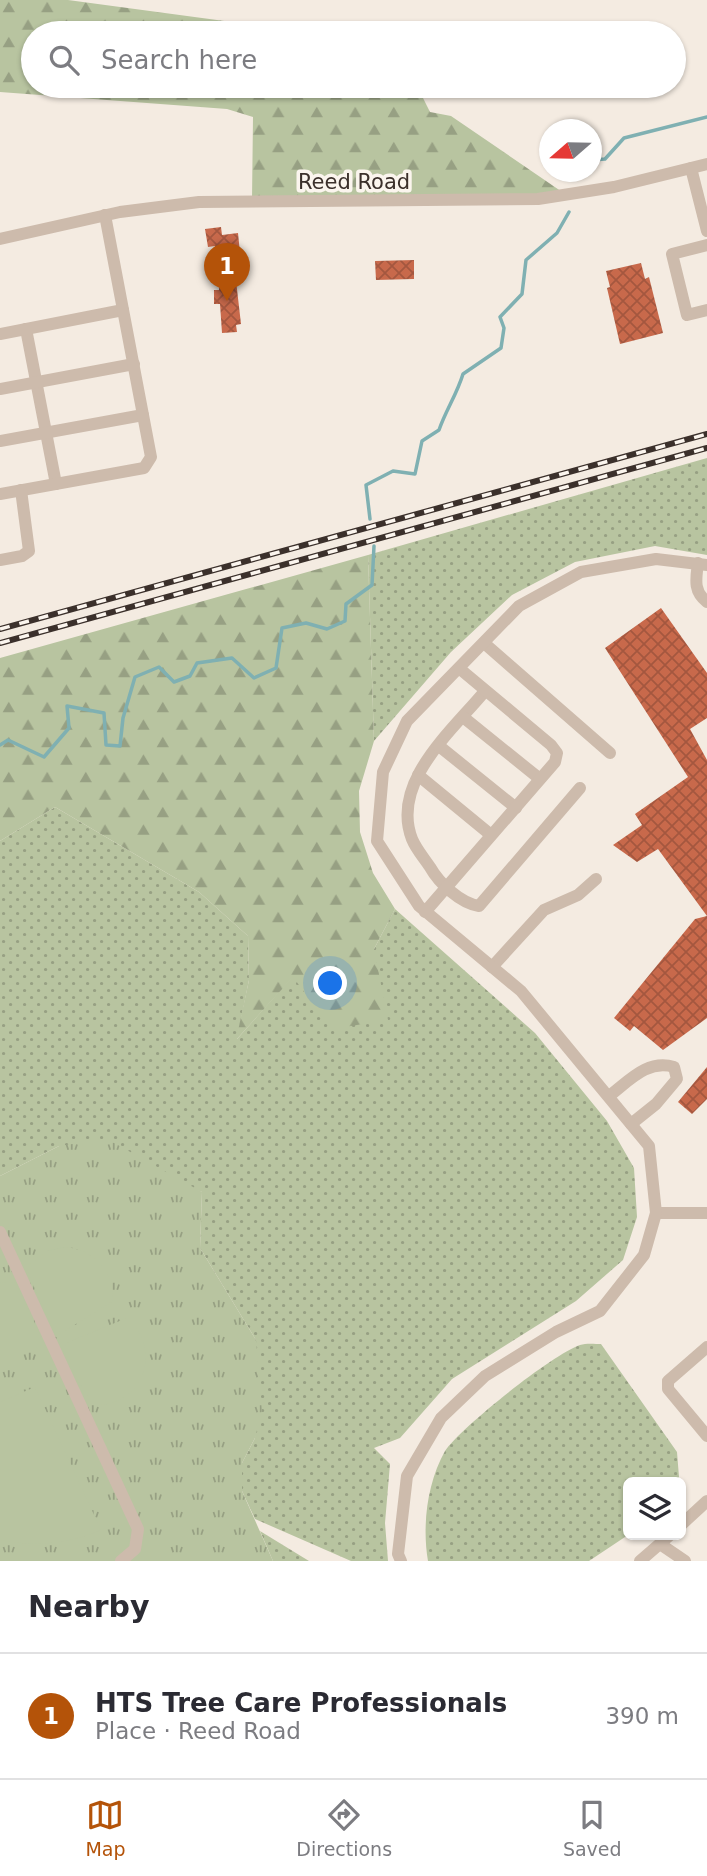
<!DOCTYPE html>
<meta charset="utf-8">
<style>
:root{--surface:#fff;--page:#f2f2f3;--text:#2b2b33;--muted:#7c7c81;--line:#e1e1e2;--accent:#b45309}
body{margin:0;font-family:"DejaVu Sans",sans-serif;background:var(--page);color:var(--text)}
.controls{position:absolute;right:21px;bottom:21px;display:grid;overflow:hidden;border-radius:10px;box-shadow:0 2px 5px #0004}
.controls button{width:63px;height:63px;display:grid;place-items:center;padding:0;border:0;border-bottom:2px solid var(--line);background:var(--surface);color:var(--text);font:35px sans-serif}
.compass{position:absolute;left:539px;top:119px;width:63px;height:63px;border-radius:50%;background:var(--surface);box-shadow:0 2px 5px #0004;rotate:250deg}
.you{position:absolute;left:331px;top:984px;width:24px;height:24px;margin:-18px;border:5px solid #fff;border-radius:50%;background:#1a73e8;box-shadow:0 0 0 10px #1a73e833}
.badge{display:grid;place-items:center;width:46px;height:46px;border-radius:50%;background:var(--accent);color:#fff;font-size:23px;font-weight:700}
.pin{position:absolute;translate:-50% -58px;filter:drop-shadow(0 2px 4px #0008)}
.pin::after{content:'';position:absolute;top:37px;width:24px;height:21px;background:inherit;clip-path:polygon(0 0,100% 0,50% 100%)}
.list{margin:0;padding:0;list-style:none}
h2{display:flex;justify-content:space-between;align-items:center;height:91px;margin:0;padding:0 28px;font-size:30px}
h2 small{font-size:23px;font-weight:400;color:var(--muted)}
.list li{display:grid;grid-template-columns:46px 1fr auto;gap:21px;align-items:center;box-sizing:border-box;height:126px;padding:0 28px;border-top:2px solid var(--line)}
.list b{display:block;font-size:26px;white-space:nowrap}
.list p{margin:0;font-size:23px;white-space:nowrap;color:var(--muted)}
.list em{font-size:23px;font-style:normal;color:var(--muted)}
.icon{flex:none;width:38px;height:38px;fill:none;stroke:currentColor;stroke-width:2;stroke-linecap:round;stroke-linejoin:round}
.map{position:relative;flex:none;width:707px;height:1561px;overflow:hidden}
.search{position:absolute;background:var(--surface);box-shadow:0 2px 5px #0004;left:21px;right:21px;top:21px;height:77px;display:flex;align-items:center;gap:18px;box-sizing:border-box;padding:0 24px;border-radius:38px;color:var(--muted);font-size:26px}
.sheet{height:217px;background:var(--surface)}
nav{display:flex;justify-content:space-around;align-items:center;box-sizing:border-box;height:98px;border-top:2px solid var(--line);background:var(--surface);font-size:19px;color:var(--muted)}
nav a{display:grid;justify-items:center;gap:4px}
nav .on{color:var(--accent)}
.map>svg:first-child{display:block}
.grass{fill:url(#grass-dots)}
.forest{fill:url(#forest-firs)}
.park{fill:url(#park-tufts)}
.pitch{fill:#b8c4a0}
.lines{fill:none;stroke-linecap:round;stroke-linejoin:round}
.stream{stroke:#7fb0b2;stroke-width:3.5}
.building{fill:url(#building-cross-hatch)}
.minor{stroke:#cdbbac;stroke-width:12}
.rail-casing{stroke:#3b302b;stroke-width:6}
.rail{stroke:#fbf5ee;stroke-width:3.5;stroke-dasharray:10;stroke-linecap:butt}
.labels{text-anchor:middle;dominant-baseline:central;stroke-width:7;stroke-linejoin:round;paint-order:stroke}
.street-label{font-size:21px;fill:#3b302b;stroke:#fbf5ee}
</style>
<div class="map">
<svg width="707" height="1561" viewBox="0 0 707 1561">
<defs>
<pattern id="grass-dots" width="8" height="8" patternUnits="userSpaceOnUse" patternTransform="scale(1.75)"><rect width="8" height="8" fill="#b8c4a0"/><path d="M2 2h.1M6 6h.1" fill="none" stroke="#97a083" stroke-width="1.8" stroke-linecap="round"/></pattern>
<pattern id="forest-firs" width="22" height="20" patternUnits="userSpaceOnUse" patternTransform="scale(1.75)"><rect width="22" height="20" fill="#b8c4a0"/><path d="M5 1l3.5 6h-7zM16 11l3.5 6h-7z" fill="#97a083"/></pattern>
<pattern id="park-tufts" width="24" height="20" patternUnits="userSpaceOnUse" patternTransform="scale(1.75)"><rect width="24" height="20" fill="#b8c4a0"/><path d="M3 7l-1-3M5 7V3M7 7l1-3M15 17l-1-3M17 17v-4M19 17l1-3" fill="none" stroke="#97a083"/></pattern>
<pattern id="building-cross-hatch" width="8" height="8" patternUnits="userSpaceOnUse" patternTransform="scale(1.75)"><rect width="8" height="8" fill="#c8694b"/><path d="M0 0l8 8M0 8l8-8" fill="none" stroke="#a4573f"/></pattern>
</defs>
<rect width="100%" height="100%" fill="#f4ebe1"/>
<!-- grass -->
<g class="grass">
<polygon points="707,458 707,555 655,546 575,562 512,595 451,652 374,741 368,555"/>
<polygon points="55,807 199,892 248,936 249,980 237,1039 293,976 307,992 374,949 395,909 535,1033 607,1121 634,1168 637,1217 623,1260 576,1301 452,1379 400,1438 374,1448 390,1464 385,1523 388,1561 351,1561 255,1519 242,1491 242,1463 255,1438 256,1340 200,1248 202,1192 59,1146 0,1176 0,841"/>
<path d="M 601,1344 L 677,1452 L 679,1477 L 675,1482 L 628,1482 L 628,1535 L 589,1561 L 428,1561 C 422,1526 427,1483 445,1451 C 460,1428 553,1354 580,1345 C 586,1343 595,1344 601,1344 Z"/>
<polygon points="260,1531 309,1561 273,1561"/>
</g>
<!-- forest -->
<g class="forest">
<polygon points="0,0 68,0 313,33 33,33 33,86 417,86 430,112 451,116 568,196 252,199 253,117 227,109 0,92"/>
<polygon points="368,555 374,741 359,791 360,832 373,873 395,909 374,949 388,1020 332,1029 293,977 236,1040 249,980 248,936 199,892 55,807 0,841 0,658"/>
</g>
<!-- park -->
<polygon class="park" points="107,1139 202,1192 200,1248 256,1340 262,1410 255,1438 242,1463 242,1491 273,1561 0,1561 0,1176 59,1146"/>
<!-- pitch -->
<g class="pitch">
<path d="M 65,1247 C 95,1250 113,1271 113,1301 L 63,1332 L 51,1329 L 26,1267 L 47,1251 Z"/>
<polygon points="0,1282 17,1283 41,1337 36,1348 0,1357"/>
<path d="M 127,1318 C 164,1350 143,1407 93,1405 L 62,1355 L 66,1343 Z"/>
<path d="M 35,1387 L 101,1530 C 68,1544 36,1547 0,1540 L 0,1402 Z"/>
</g>
<g class="lines">
<!-- stream -->
<g class="stream">
<polyline points="592,160 605,159 624,138 707,117"/>
<polyline points="570,180 570,172"/>
<path d="M 370,519 L 366,485 L 393,471 L 415,474 L 422,441 L 439,430 C 446,410 457,394 463,374 L 501,348 L 504,328 L 500,317 L 522,294 L 526,260 L 557,233 L 569,212"/>
<polyline points="0,745 8,740 44,757 69,728 67,706 104,713 106,745 120,746 123,718 135,677 159,667 174,682 190,676 197,663 232,658 254,678 276,668 282,628 306,623 327,629 345,621 346,604 372,585 374,546"/>
</g>
</g>
<!-- building -->
<g class="building">
<polygon points="221,227 222,235 238,233 240,253 216,255 215,246 208,247 205,229"/>
<polygon points="414,260 414,279 376,280 375,261"/>
<polygon points="641,263 645,279 649,277 663,333 620,344 607,288 610,287 606,271"/>
<polygon points="235,272 241,324 236,325 237,332 222,333 220,304 214,304 214,290 219,290 220,274"/>
<polygon points="661,608 707,673 707,718 690,729 707,760 707,916 658,849 637,862 613,845 642,825 635,814 688,777 605,648"/>
<polygon points="707,916 707,1018 663,1050 634,1026 630,1031 614,1018 695,919"/>
<polygon points="707,1067 707,1099 692,1114 678,1102"/>
</g>
<g class="lines">
<!-- minor -->
<g class="minor">
<polyline points="691,168 707,231"/>
<polyline points="0,239 120,212 199,202 538,199 614,187 707,164"/>
<polyline points="707,245 672,254 687,315 707,310"/>
<polyline points="26,329 56,484"/>
<polyline points="0,334 123,310"/>
<polyline points="0,389 134,364"/>
<polyline points="0,441 143,415"/>
<polyline points="0,494 144,468 151,457 105,215"/>
<polyline points="0,560 22,556 29,551 21,490"/>
<path d="M 698,563 C 696,579 693,591 707,602"/>
<polyline points="484,643 610,753"/>
<path d="M 485,691 C 453,730 390,782 412,839 C 416,849 424,858 430,867 C 439,883 460,903 479,906 L 580,788"/>
<polyline points="463,717 540,779"/>
<polyline points="439,746 516,808"/>
<polyline points="418,775 491,835"/>
<polyline points="425,912 555,762 557,753 551,745 460,669"/>
<polyline points="492,967 544,910 578,895 596,879"/>
<path d="M 609,1096 C 629,1081 647,1059 674,1067 L 677,1079 L 656,1104 L 631,1124"/>
<polyline points="656,1213 707,1213"/>
<polyline points="0,1232 138,1529 135,1549 121,1561"/>
<polyline points="707,1347 668,1381 668,1389 707,1436"/>
<polyline points="681,1525 707,1501"/>
<polyline points="660,1544 685,1561"/>
<polyline points="401,1561 398,1554 407,1476 441,1418 485,1376 556,1332 600,1311 644,1255 656,1213 649,1146 521,991 419,906 377,841 383,772 407,721 519,606 581,572 656,559 707,565"/>
<polyline points="640,1561 670,1535"/>
</g>
<!-- rail casing -->
<g class="rail-casing">
<g id="rail">
<polyline points="0,629 707,434"/>
<polyline points="0,643 707,448"/>
</g>
</g>
<!-- rail -->
<use href="#rail" class="rail"/>
</g>
<g class="labels">
<!-- street labels -->
<g class="street-label">
<text x="354" y="182">Reed Road</text>
</g>
</g>
</svg>
<div class="controls">
<button><svg class="icon" aria-label="layers" viewBox="0 0 24 24"><path d="M12 4l9 5-9 5-9-5zM3 14l9 5 9-5"/></svg></button>
</div>
<svg class="compass" viewBox="-18 -18 36 36"><path d="M0-13l5 13h-10z" fill="#e53935"/><path d="M0 13l5-13h-10z" fill="#7c7c81"/></svg>
<div class="you"></div>
<div class="pin badge" style="left:227px;top:301px">1</div>
<div class="search"><svg class="icon" aria-label="search" viewBox="0 0 24 24"><circle cx="10" cy="10" r="6"/><path d="M15 15l6 6"/></svg>Search here</div>
</div>
<section class="sheet">
<h2>Nearby<small></small></h2>
<ul class="list">
<li><span class="badge">1</span><div><b>HTS Tree Care Professionals</b><p>Place · Reed Road</p></div><em>390 m</em></li>
</ul>
</section>
<nav>
<a class="on"><svg class="icon" aria-label="map" viewBox="0 0 24 24"><path d="M3 6l6-2 6 2 6-2v14l-6 2-6-2-6 2zM9 4v14M15 6v14"/></svg>Map</a>
<a><svg class="icon" aria-label="directions" viewBox="0 0 24 24"><path d="M12 3l9 9-9 9-9-9zM9 14v-3h6M13 9l2 2-2 2"/></svg>Directions</a>
<a><svg class="icon" aria-label="saved" viewBox="0 0 24 24"><path d="M7 4h10v16l-5-4-5 4z"/></svg>Saved</a>
</nav>
